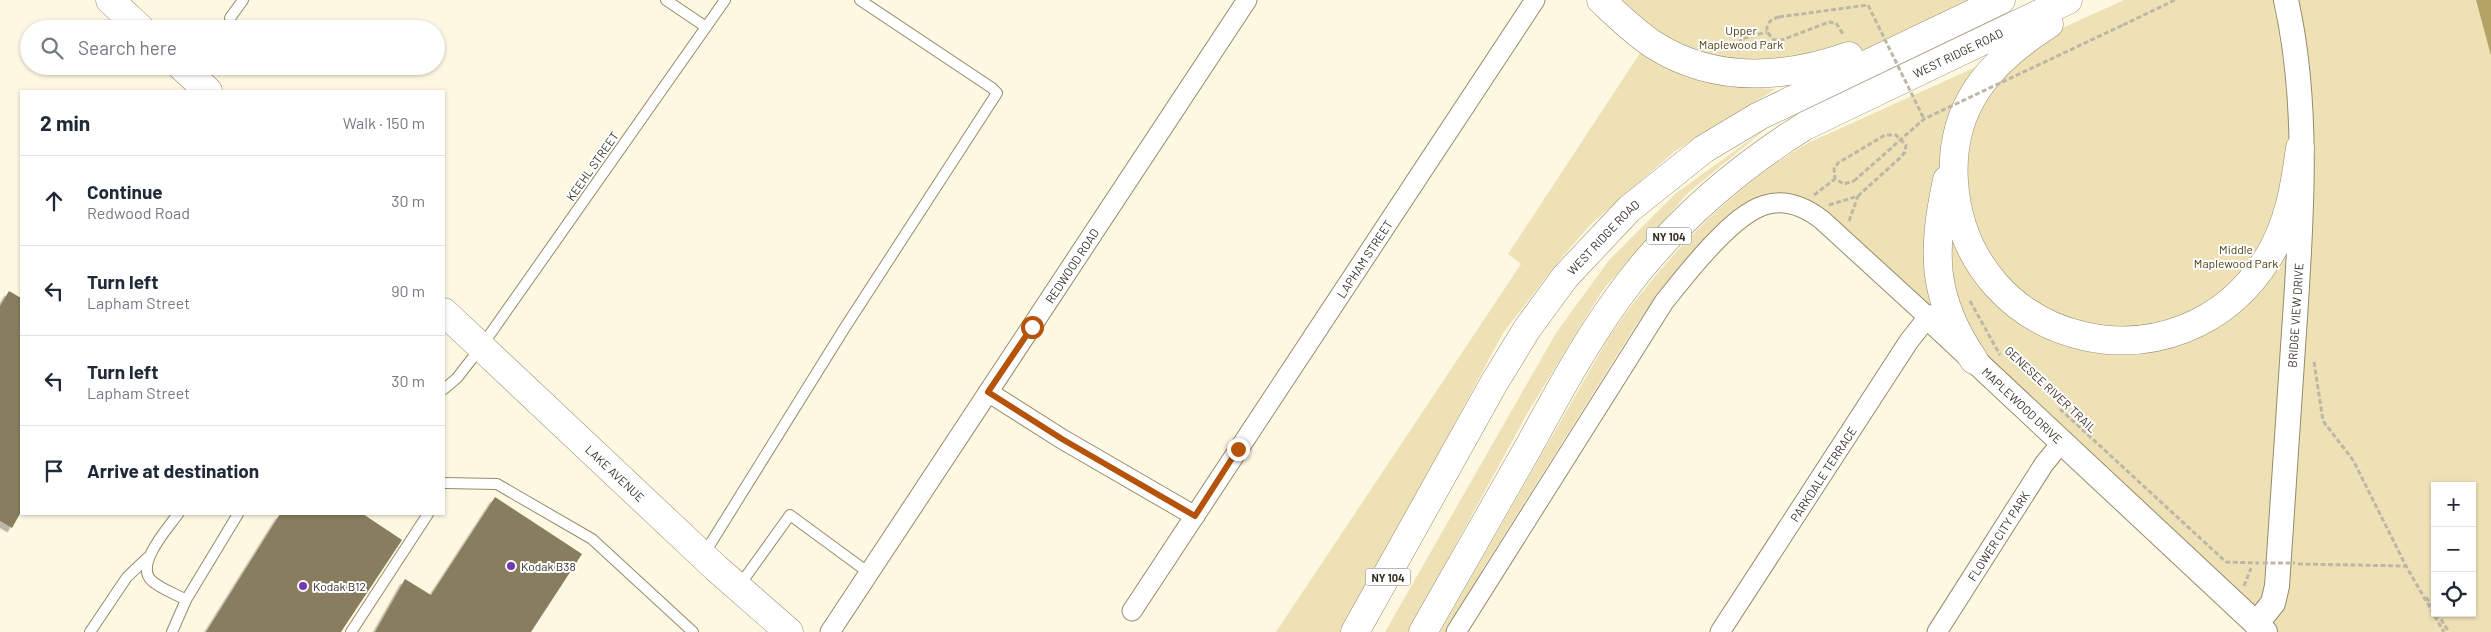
<!DOCTYPE html>
<meta charset="utf-8">
<style>
:root{--surface:#fff;--page:#f6f6f7;--text:#1f2937;--muted:#747a83;--line:#e0e1e3}
body{margin:0;font-family:Barlow,sans-serif;background:var(--page);color:var(--text)}
.controls{position:absolute;right:15px;bottom:15px;display:grid;overflow:hidden;border-radius:0px;box-shadow:0 1px 4px #0004}
.controls button{width:45px;height:45px;display:grid;place-items:center;padding:0;border:0;border-bottom:1px solid var(--line);background:var(--surface);color:var(--text);font:25px sans-serif}
.stop{position:absolute;width:15px;height:15px;margin:-11px;border:4px solid #b45309;border-radius:50%;background:#fff}
.stop.end{background:#b45309;border-color:#fff;box-shadow:0 1px 5px #0008}
.list{margin:0;padding:0;list-style:none}
h2{display:flex;justify-content:space-between;align-items:center;height:65px;margin:0;padding:0 20px;font-size:21px}
h2 small{font-size:16px;font-weight:400;color:var(--muted)}
.list li{display:grid;grid-template-columns:32px 1fr auto;gap:15px;align-items:center;box-sizing:border-box;height:90px;padding:0 20px;border-top:1px solid var(--line)}
.list b{display:block;font-size:19px;white-space:nowrap}
.list p{margin:0;font-size:16px;white-space:nowrap;color:var(--muted)}
.list em{font-size:16px;font-style:normal;color:var(--muted)}
.icon{flex:none;width:28px;height:28px;fill:none;stroke:currentColor;stroke-width:2;stroke-linecap:round;stroke-linejoin:round}
.map{position:relative;flex:none;width:2491px;height:632px;overflow:hidden}
.search{position:absolute;background:var(--surface);box-shadow:0 1px 4px #0004;left:20px;top:20px;width:425px;height:55px;display:flex;align-items:center;gap:12px;box-sizing:border-box;padding:0 18px;border-radius:28px;color:var(--muted);font-size:19px}
.panel{position:absolute;background:var(--surface);box-shadow:0 1px 4px #0004;left:20px;top:90px;width:425px;height:425px;border-radius:0px}
.map>svg:first-child{display:block}
.green{fill:#eee1b6;fill-rule:evenodd}
.water{fill:#b5a265}
.building{fill:#887e5f;filter:url(#shadow)}
.lines{fill:none;stroke-linecap:round;stroke-linejoin:round}
.service-casing{stroke:#958b6b;stroke-width:12}
.minor-casing{stroke:#958b6b;stroke-width:21}
.tertiary-casing{stroke:#958b6b;stroke-width:26}
.primary-casing{stroke:#958b6b;stroke-width:29}
.motorway-casing{stroke:#958b6b;stroke-width:29}
.path{stroke:#bdb8a5;stroke-width:3;stroke-dasharray:5 2.5;stroke-linecap:butt}
.service{stroke:#fff;stroke-width:10}
.minor{stroke:#fff;stroke-width:19}
.tertiary{stroke:#fff;stroke-width:24}
.primary{stroke:#fff;stroke-width:28}
.motorway{stroke:#fff;stroke-width:28}
.path-bridge{stroke:#bdb8a5;stroke-width:3;stroke-dasharray:5 2.5;stroke-linecap:butt}
.route{stroke:#b45309;stroke-width:6}
.poi-dot{fill:#733ab0;stroke:#fff;stroke-width:2}
.labels{text-anchor:middle;dominant-baseline:central;stroke-width:4;stroke-linejoin:round;paint-order:stroke}
.shield{fill:#fff;stroke:#726f66;stroke-width:1}
.shield-label{font-size:11px;font-weight:bold;fill:#353124}
.park-label{font-size:12px;fill:#4c3e0d;stroke:#fff}
.street-label{font-size:12px;fill:#353124;stroke:#fff}
.poi-label{font-size:12px;fill:#353124;stroke:#fff;text-anchor:start}
</style>
<div class="map">
<svg width="2491" height="632" viewBox="0 0 2491 632">
<defs>
<filter id="shadow"><feDropShadow dx="-4.5" dy="4.5" stdDeviation="0" flood-color="#0004"/></filter>
</defs>
<rect width="100%" height="100%" fill="#fef8e3"/>
<!-- green -->
<g class="green">
<polygon points="1601,0 1997,0 1840,59 1723,72"/>
<path d="M 2124,0 L 2476,0 L 2491,56 L 2491,632 L 2265,632 L 1928,317 L 1786,202 L 1795,195 L 1785,193 L 1769,193 L 1744,203 L 1732,212 L 1666,285 L 1636,325 L 1482,570 L 1483,577 L 1448,632 L 1440,632 L 1609,337 C 1662,260 1727,191 1808,143 ZM 2435,486 L 2472,486 L 2472,613 L 2435,613 Z"/>
<polygon points="1642,50 1684,74 1727,86 1776,89 1675,151 1590,225 1554,267 1503,333 1343,632 1276,632 1521,264 1508,254"/>
<polygon points="1773,123 1688,193 1602,291 1528,412 1408,632 1385,632 1556,333 1609,260 1675,194"/>
</g>
<!-- water -->
<polygon class="water" points="2476,0 2491,0 2491,56"/>
<!-- building -->
<g class="building">
<polygon points="9,291 21,298 21,512 12,528 0,521 0,306"/>
<polygon points="495,497 582,554 531,632 375,632 405,579 431,595"/>
<polygon points="280,514 363,514 402,540 341,632 206,632"/>
</g>
<g class="lines">
<!-- service casing -->
<g class="service-casing">
<g id="service">
<polyline points="666,0 706,27"/>
<polyline points="230,18 243,0"/>
<polyline points="444,389 457,378 481,347 725,0"/>
<polyline points="444,483 497,484 592,539 693,632"/>
<path d="M 178,514 C 168,528 134,565 152,581 C 161,589 176,594 186,600"/>
<polyline points="704,554 844,329 997,93 992,88 860,0"/>
<polyline points="739,586 790,515 869,573"/>
<polyline points="90,632 127,577 147,558"/>
<polyline points="172,632 186,600 238,514"/>
<polyline points="351,632 428,514"/>
</g>
</g>
<!-- minor casing -->
<g class="minor-casing">
<g id="minor">
<polyline points="988,392 1062,439 1195,516"/>
<path id="s1" d="M 1132,611 L 1535,0"/>
<path id="s2" d="M 830,632 L 1247,0"/>
<path d="M 1456,632 L 1664,302 C 1681,281 1697,260 1716,241 C 1749,207 1778,186 1822,220 L 1928,317 L 1909,341 L 1720,632"/>
<path id="s3" d="M 1937,632 L 2044,464 L 2062,442"/>
</g>
</g>
<!-- tertiary casing -->
<g class="tertiary-casing">
<g id="tertiary">
<path id="s4" d="M 1928,317 L 2265,632"/>
<path id="s5" d="M 2256,624 L 2273,603 L 2277,586 C 2283,497 2289,407 2295,317 C 2302,214 2309,102 2286,0"/>
</g>
</g>
<!-- primary casing -->
<g class="primary-casing">
<g id="primary">
<polyline points="110,0 141,29"/>
<polyline points="181,66 208,91"/>
<path id="s6" d="M 444,312 L 716,568 L 789,632"/>
</g>
</g>
<!-- motorway casing -->
<g class="motorway-casing">
<g id="motorway">
<path d="M 1601,0 C 1618,16 1634,32 1654,45 C 1714,83 1783,79 1849,56"/>
<path d="M 2049,24 C 1989,62 1949,107 1954,182 C 1966,351 2182,399 2269,256 C 2289,223 2295,185 2300,148"/>
<path d="M 1947,180 C 1932,251 1931,297 1974,360"/>
<path id="s7" d="M 1355,632 L 1494,383 L 1527,329 L 1565,277 L 1629,209 L 1704,149 L 1759,116 L 2001,0"/>
<path id="s8" d="M 1423,632 C 1458,571 1493,509 1528,448 C 1556,397 1583,346 1617,299 C 1667,229 1733,171 1805,126 L 2068,0"/>
</g>
</g>
<!-- path -->
<g class="path">
<path d="M 1779,17 C 1771,19 1766,23 1767,32 L 1774,40 L 1782,40 L 1829,22 L 1836,23 L 1843,34"/>
<polyline points="2123,25 2175,0"/>
<polyline points="1738,51 1741,39 1767,32"/>
<polyline points="1814,195 1835,179 1844,184 1854,181"/>
<polyline points="1829,205 1858,196 1901,157 1905,152 1906,145 1896,135 1885,135 1838,163 1834,169 1835,179"/>
<polyline points="1849,221 1858,196"/>
<polyline points="1970,301 2000,355"/>
<polyline points="2314,362 2323,421 2353,460 2406,566 2444,632"/>
<polyline points="2060,409 2226,562 2259,563"/>
<polyline points="2298,564 2406,566"/>
<polyline points="2244,586 2251,568"/>
<polyline points="2426,597 2435,610"/>
<polyline points="2437,613 2449,632"/>
</g>
<!-- service -->
<use href="#service" class="service"/>
<!-- minor -->
<use href="#minor" class="minor"/>
<!-- tertiary -->
<use href="#tertiary" class="tertiary"/>
<!-- primary -->
<use href="#primary" class="primary"/>
<!-- motorway -->
<use href="#motorway" class="motorway"/>
<!-- path-bridge -->
<g class="path-bridge">
<polyline points="1779,17 1868,5 1924,119"/>
<polyline points="1854,181 1924,119 2123,25"/>
<polyline points="2263,563 2295,563"/>
</g>
</g>
<g class="lines">
<!-- route -->
<polyline class="route" points="1032,327 988,392 1062,439 1195,516 1238,449"/>
</g>
<!-- markers -->
<g class="poi-dot">
<circle cx="511" cy="566" r="5"/>
<circle cx="303" cy="586" r="5"/>
</g>
<g class="labels">
<!-- shield labels -->
<g class="shield">
<rect x="1646.5" y="227.5" width="45" height="17" rx="4"/>
<rect x="1365.5" y="568.5" width="45" height="17" rx="4"/>
</g>
<g class="shield-label">
<text x="1669" y="236">NY 104</text>
<text x="1388" y="577">NY 104</text>
</g>
<!-- park labels -->
<g class="park-label">
<text x="1741" y="30">Upper<tspan x="1741" dy="14">Maplewood Park</tspan></text>
<text x="2236" y="249">Middle<tspan x="2236" dy="14">Maplewood Park</tspan></text>
</g>
<!-- street labels -->
<g class="street-label">
<text stroke="none"><textPath href="#s8" startOffset="812">WEST RIDGE ROAD</textPath></text>
<text transform="translate(592 166) rotate(-55)">KEEHL STREET</text>
<text stroke="none"><textPath href="#s7" startOffset="468">WEST RIDGE ROAD</textPath></text>
<text stroke="none"><textPath href="#s1" startOffset="422">LAPHAM STREET</textPath></text>
<text stroke="none"><textPath href="#s2" startOffset="439">REDWOOD ROAD</textPath></text>
<text stroke="none"><textPath href="#s5" startOffset="316">BRIDGE VIEW DRIVE</textPath></text>
<text transform="translate(2051 389) rotate(43)">GENESEE RIVER TRAIL</text>
<text stroke="none"><textPath href="#s4" startOffset="129">MAPLEWOOD DRIVE</textPath></text>
<text stroke="none"><textPath href="#s6" startOffset="235">LAKE AVENUE</textPath></text>
<text transform="translate(1823 474) rotate(-57)">PARKDALE TERRACE</text>
<text stroke="none"><textPath href="#s3" startOffset="114">FLOWER CITY PARK</textPath></text>
</g>
<!-- poi labels -->
<g class="poi-label">
<text x="521" y="566">Kodak B38</text>
<text x="313" y="586">Kodak B12</text>
</g>
</g>
</svg>
<div class="controls">
<button>+</button>
<button>−</button>
<button><svg class="icon" aria-label="locate" viewBox="0 0 24 24"><circle cx="12" cy="12" r="6"/><path d="M12 2v4M12 18v4M2 12h4M18 12h4"/></svg></button>
</div>
<div class="stop" style="left:1032px;top:327px"></div>
<div class="stop end" style="left:1238px;top:449px"></div>
<div class="search"><svg class="icon" aria-label="search" viewBox="0 0 24 24"><circle cx="10" cy="10" r="6"/><path d="M15 15l6 6"/></svg>Search here</div>
<section class="panel">
<h2>2 min<small>Walk · 150 m</small></h2>
<ul class="list">
<li><svg class="icon" aria-label="ahead" viewBox="0 0 24 24"><path d="M12 20V5M6 11l6-6 6 6"/></svg><div><b>Continue</b><p>Redwood Road</p></div><em>30 m</em></li>
<li><svg class="icon" aria-label="left" viewBox="0 0 24 24"><path d="M17 20v-9H6M10 6l-5 5 5 5"/></svg><div><b>Turn left</b><p>Lapham Street</p></div><em>90 m</em></li>
<li><svg class="icon" aria-label="left" viewBox="0 0 24 24"><path d="M17 20v-9H6M10 6l-5 5 5 5"/></svg><div><b>Turn left</b><p>Lapham Street</p></div><em>30 m</em></li>
<li><svg class="icon" aria-label="arrive" viewBox="0 0 24 24"><path d="M6 21V4h12l-3 4 3 4H6"/></svg><div><b>Arrive at destination</b></div></li>
</ul>
</section>
</div>
